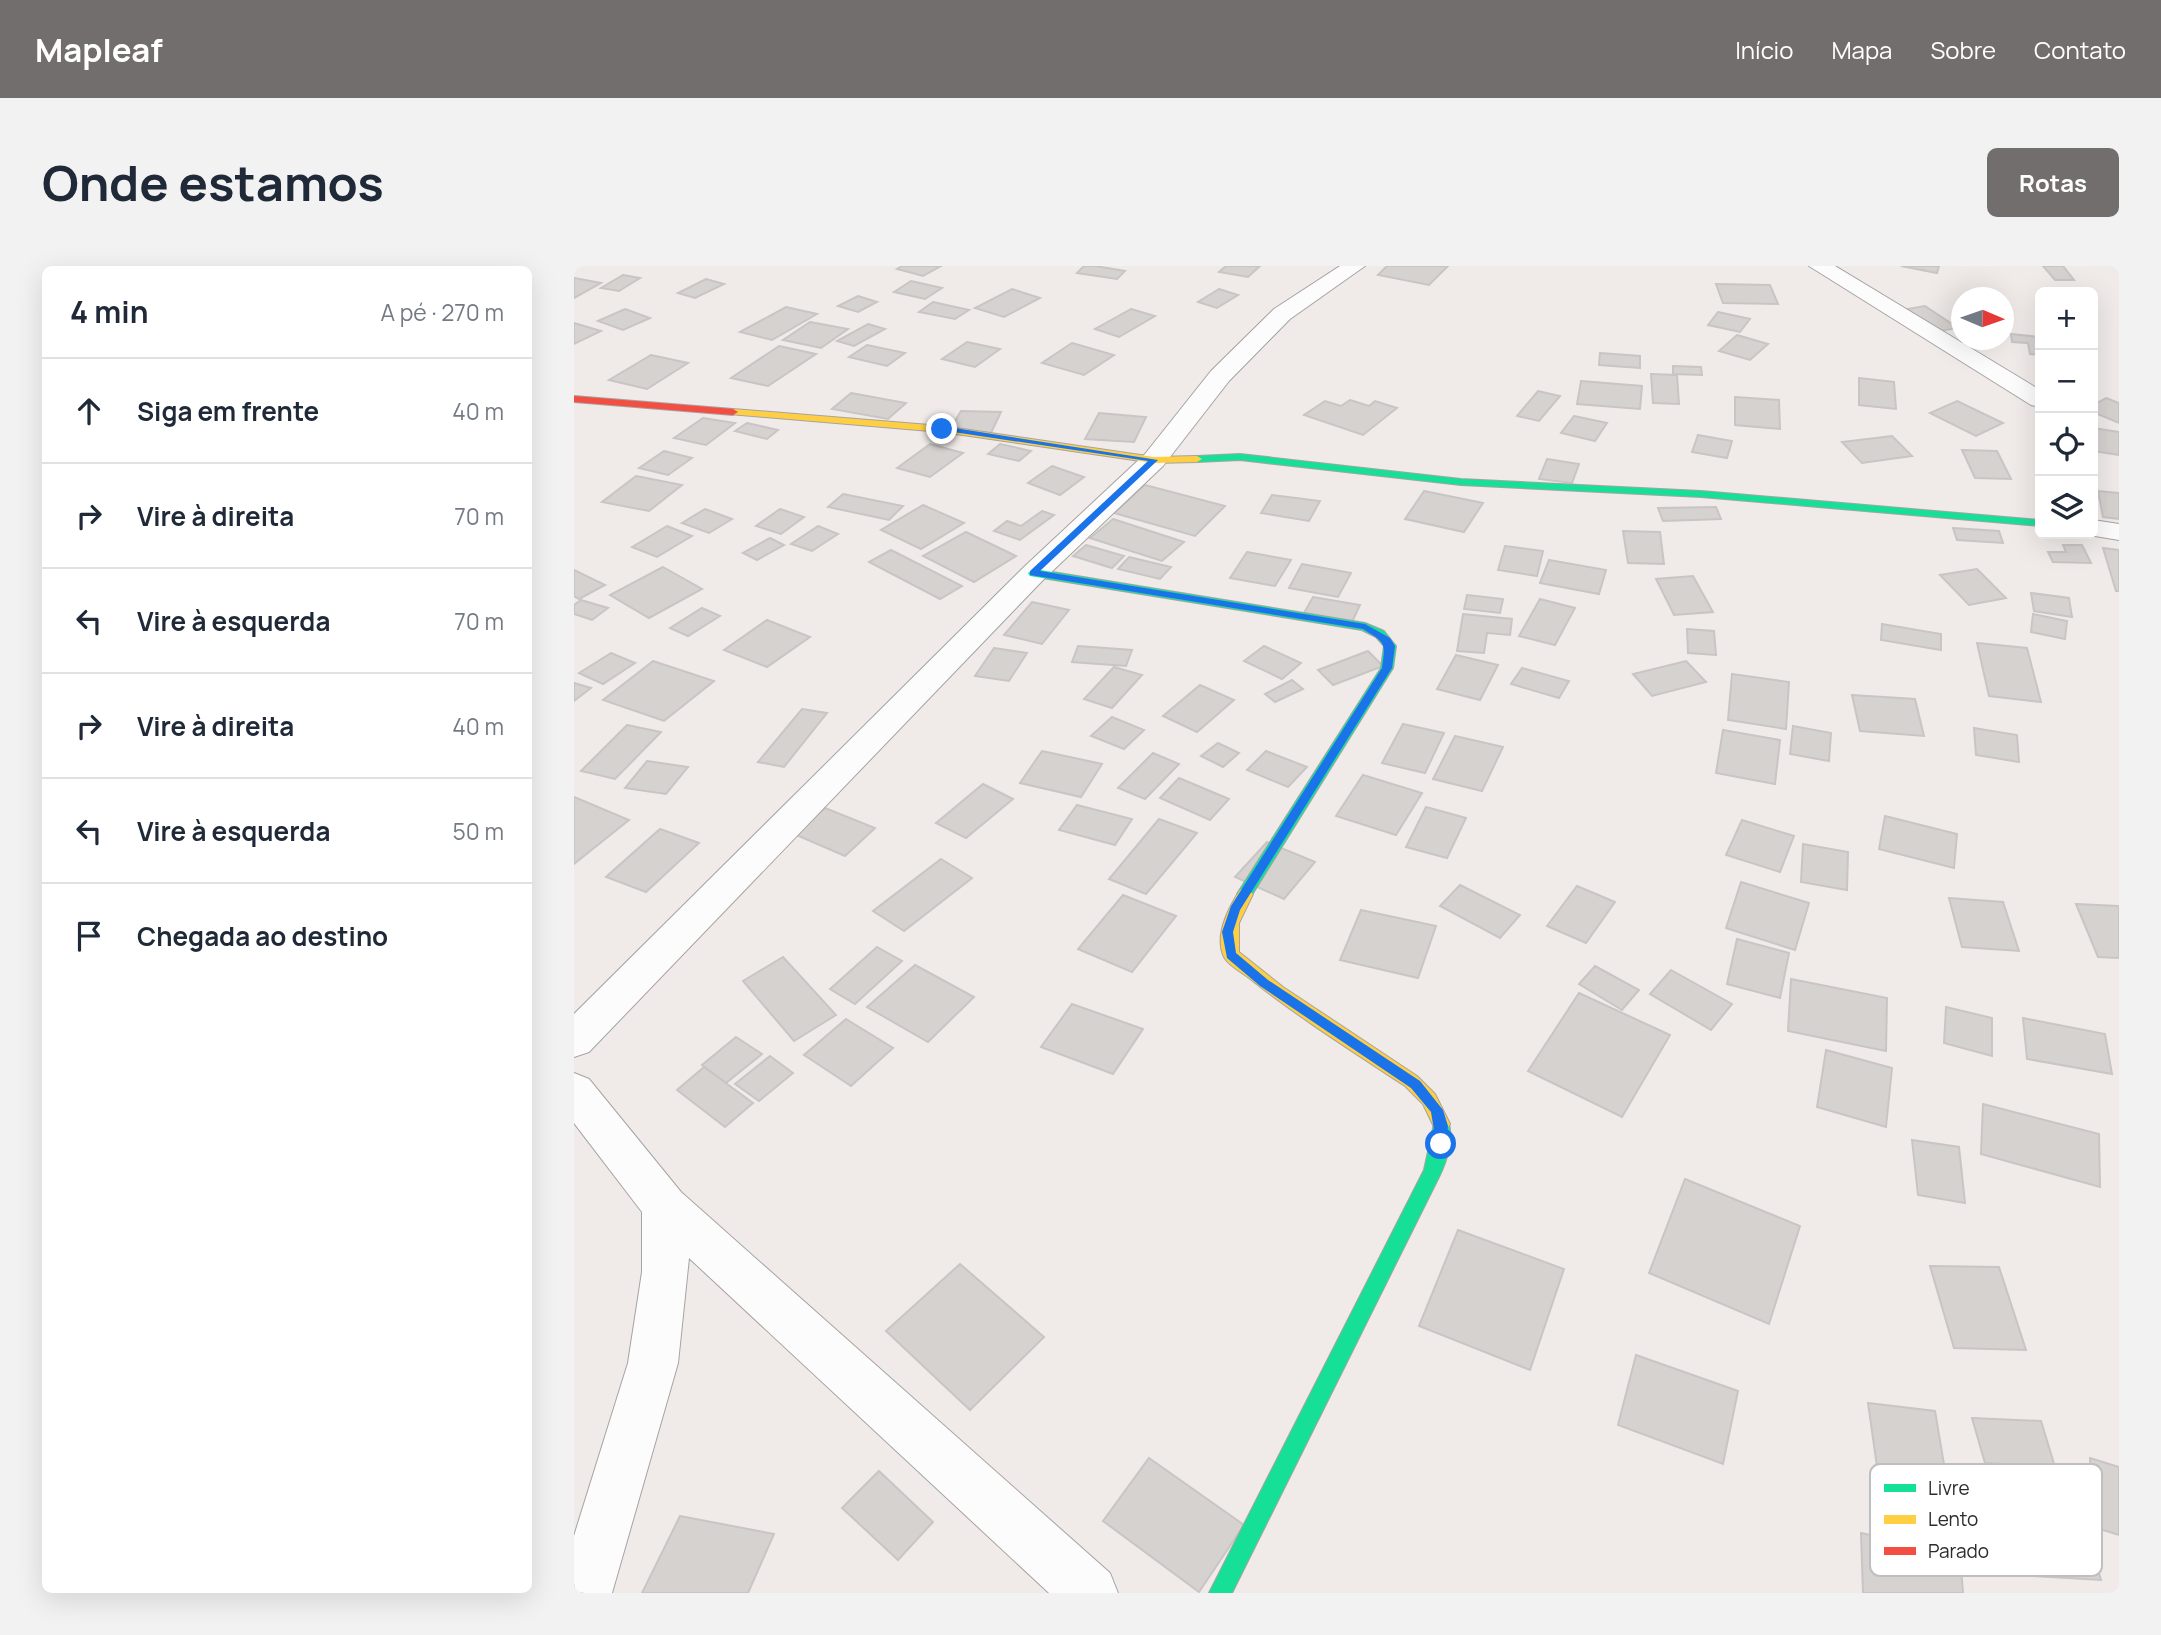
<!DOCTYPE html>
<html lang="pt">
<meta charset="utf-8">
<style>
:root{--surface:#fff;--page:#f2f2f3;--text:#1f2937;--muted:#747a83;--line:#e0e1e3;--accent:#726e6d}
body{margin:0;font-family:Manrope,sans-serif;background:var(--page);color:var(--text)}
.controls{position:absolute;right:21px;top:21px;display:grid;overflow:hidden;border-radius:10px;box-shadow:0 7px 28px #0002}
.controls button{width:63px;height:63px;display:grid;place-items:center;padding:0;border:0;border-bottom:2px solid var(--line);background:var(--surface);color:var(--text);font:35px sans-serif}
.compass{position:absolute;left:1377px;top:21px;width:63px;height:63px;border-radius:50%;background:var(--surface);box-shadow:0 7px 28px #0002;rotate:92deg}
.stop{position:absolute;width:21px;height:21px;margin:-16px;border:5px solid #1a73e8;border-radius:50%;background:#fff}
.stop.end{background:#1a73e8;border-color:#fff;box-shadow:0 2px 7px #0008}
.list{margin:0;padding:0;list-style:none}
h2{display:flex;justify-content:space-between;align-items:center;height:91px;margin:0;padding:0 28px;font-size:30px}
h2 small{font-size:23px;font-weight:400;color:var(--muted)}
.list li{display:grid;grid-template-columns:46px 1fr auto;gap:21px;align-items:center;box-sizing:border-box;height:105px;padding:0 28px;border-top:2px solid var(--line)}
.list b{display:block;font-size:26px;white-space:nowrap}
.list em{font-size:23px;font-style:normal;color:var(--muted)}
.icon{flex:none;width:38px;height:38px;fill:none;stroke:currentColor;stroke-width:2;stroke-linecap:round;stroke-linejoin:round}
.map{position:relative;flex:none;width:1545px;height:1327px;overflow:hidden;border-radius:10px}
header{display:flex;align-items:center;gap:42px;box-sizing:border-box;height:98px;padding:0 35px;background:var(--accent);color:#fff}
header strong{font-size:33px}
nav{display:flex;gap:38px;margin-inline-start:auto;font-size:24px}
.intro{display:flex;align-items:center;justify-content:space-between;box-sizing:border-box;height:168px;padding:0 42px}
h1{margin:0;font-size:49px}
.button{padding:18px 32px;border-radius:10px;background:var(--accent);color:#fff;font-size:24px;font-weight:700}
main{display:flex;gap:42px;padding:0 42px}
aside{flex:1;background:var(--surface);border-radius:10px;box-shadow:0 7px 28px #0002}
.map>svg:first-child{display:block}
.building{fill:#d6d2d0;stroke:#c9c5c4;stroke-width:2}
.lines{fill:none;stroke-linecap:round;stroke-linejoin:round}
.street-casing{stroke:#a6a3a2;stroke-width:2}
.fast-casing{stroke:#a6a3a2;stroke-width:2}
.slow-casing{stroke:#a6a3a2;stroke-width:2}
.jam-casing{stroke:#a6a3a2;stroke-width:2}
.street{fill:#fdfcfc;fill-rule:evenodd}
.fast{fill:#16e098;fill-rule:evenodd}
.slow{fill:#ffcf43;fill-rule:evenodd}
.jam{fill:#f24e42;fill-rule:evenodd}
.route{fill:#1a73e8}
.key{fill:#fff;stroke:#c0bfbf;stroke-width:2}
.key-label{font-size:19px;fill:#2e2b2a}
</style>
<header>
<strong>Mapleaf</strong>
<nav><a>Início</a><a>Mapa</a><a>Sobre</a><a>Contato</a></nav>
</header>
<div class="intro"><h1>Onde estamos</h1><a class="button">Rotas</a></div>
<main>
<aside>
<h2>4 min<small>A pé · 270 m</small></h2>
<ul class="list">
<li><svg class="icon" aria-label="ahead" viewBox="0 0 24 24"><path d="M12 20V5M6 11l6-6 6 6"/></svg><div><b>Siga em frente</b></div><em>40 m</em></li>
<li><svg class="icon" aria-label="right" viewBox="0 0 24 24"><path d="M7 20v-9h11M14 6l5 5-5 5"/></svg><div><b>Vire à direita</b></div><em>70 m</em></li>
<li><svg class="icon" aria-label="left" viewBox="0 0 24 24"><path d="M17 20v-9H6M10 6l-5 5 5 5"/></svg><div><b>Vire à esquerda</b></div><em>70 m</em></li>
<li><svg class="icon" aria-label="right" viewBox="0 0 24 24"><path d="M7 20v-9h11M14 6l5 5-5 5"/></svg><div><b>Vire à direita</b></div><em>40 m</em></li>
<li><svg class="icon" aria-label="left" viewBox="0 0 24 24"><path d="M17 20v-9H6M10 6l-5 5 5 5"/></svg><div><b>Vire à esquerda</b></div><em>50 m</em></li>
<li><svg class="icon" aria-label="arrive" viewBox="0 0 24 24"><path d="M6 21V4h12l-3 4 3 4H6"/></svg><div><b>Chegada ao destino</b></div></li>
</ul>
</aside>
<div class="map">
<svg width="1545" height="1327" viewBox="0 0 1545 1327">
<rect width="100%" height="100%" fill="#f0ebe9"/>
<!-- building -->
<g class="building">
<polygon points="328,0 367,0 349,10 323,3"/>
<polygon points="510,0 521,0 551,5 543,13 503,7"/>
<polygon points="652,0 686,0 674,11 645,6"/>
<polygon points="813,0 874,0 855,19 804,9"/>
<polygon points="1327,0 1365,0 1363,7"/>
<polygon points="1469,0 1489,0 1500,14 1481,14"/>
<polygon points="49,9 66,12 45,25 27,22"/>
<polygon points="0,13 1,12 27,17 0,32"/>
<polygon points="132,13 150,18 121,32 104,27"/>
<polygon points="337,15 368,22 351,33 320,26"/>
<polygon points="1142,18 1196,19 1204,38 1149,37"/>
<polygon points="438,23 466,32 430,51 401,42"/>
<polygon points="645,23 664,29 643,42 624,36"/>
<polygon points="284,30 303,36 284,46 264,40"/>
<polygon points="359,36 395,44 381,53 345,46"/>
<polygon points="1351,40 1384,62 1348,68 1316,46"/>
<polygon points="212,41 243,48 198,74 166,66"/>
<polygon points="51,43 76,52 49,64 24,55"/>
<polygon points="557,43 581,50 545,71 521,63"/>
<polygon points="1144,46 1176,53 1166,66 1134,59"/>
<polygon points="236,56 274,63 247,82 209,74"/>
<polygon points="0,57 27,65 0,78"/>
<polygon points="294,58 311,63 280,80 263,75"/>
<polygon points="1437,68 1466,71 1466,89 1456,88 1454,77 1438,76"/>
<polygon points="1163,69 1194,78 1176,94 1145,85"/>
<polygon points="393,76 426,83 401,101 368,93"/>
<polygon points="498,77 540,89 510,109 468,97"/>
<polygon points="293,79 331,87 313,100 275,91"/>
<polygon points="205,80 242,88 194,120 157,112"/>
<polygon points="1026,87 1066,90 1066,102 1025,99"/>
<polygon points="77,89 114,97 73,123 35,114"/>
<polygon points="1099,100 1127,101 1128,109 1099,108"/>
<polygon points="1077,108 1103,109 1105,138 1079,137"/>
<polygon points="1285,112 1320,116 1322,143 1285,139"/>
<polygon points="1007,115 1068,120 1066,143 1003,138"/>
<polygon points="964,125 986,130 965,155 943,150"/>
<polygon points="277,127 332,137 314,153 258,143"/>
<polygon points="1161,131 1205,134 1206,163 1161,159"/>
<polygon points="1532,132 1545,137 1545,157 1519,146 1519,139"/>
<polygon points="776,134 795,140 801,135 823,142 789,169 730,149 751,135 767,140"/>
<polygon points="1383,135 1429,157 1402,170 1356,147"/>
<polygon points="387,145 427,146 417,167 375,165"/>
<polygon points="525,147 572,151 560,176 511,173"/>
<polygon points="1000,150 1033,157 1021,175 987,167"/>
<polygon points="129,152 161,157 132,179 100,172"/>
<polygon points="173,157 204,164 193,173 161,165"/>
<polygon points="1519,162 1545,166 1545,189 1519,185"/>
<polygon points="1124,169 1158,175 1153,192 1118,186"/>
<polygon points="1318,170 1338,190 1288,197 1268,176"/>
<polygon points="356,178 389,187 356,211 323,202"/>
<polygon points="426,178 457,185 445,195 414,188"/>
<polygon points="1388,184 1423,185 1437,213 1401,212"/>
<polygon points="90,185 118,192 94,209 65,202"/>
<polygon points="973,193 1005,198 998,217 965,213"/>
<polygon points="478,200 510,211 486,229 454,217"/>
<polygon points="62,210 108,219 75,245 28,236"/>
<polygon points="571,219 651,240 621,270 540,247"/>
<polygon points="850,225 909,237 890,266 831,253"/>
<polygon points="1524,225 1545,227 1545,253 1529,251"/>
<polygon points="269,228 329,240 315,254 254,241"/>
<polygon points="698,229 746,235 735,255 687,247"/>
<polygon points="349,239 390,257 347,283 307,264"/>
<polygon points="1142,241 1147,253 1089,255 1084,242"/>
<polygon points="131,243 158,253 135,267 108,257"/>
<polygon points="206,243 230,251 207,268 182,260"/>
<polygon points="468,245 480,249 446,274 420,265 433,255 447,260"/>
<polygon points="539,253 610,276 588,295 516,272"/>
<polygon points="93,260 118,270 83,291 58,281"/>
<polygon points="244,260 264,268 238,285 217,278"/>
<polygon points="1379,262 1425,265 1429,277 1383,274"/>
<polygon points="1049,265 1086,266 1090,298 1054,297"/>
<polygon points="392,266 440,289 442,290 400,316 349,290"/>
<polygon points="196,272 210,279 183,294 169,287"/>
<polygon points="512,279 550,290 538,302 499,290"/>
<polygon points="1489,279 1508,279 1517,297 1479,296 1474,286 1492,286"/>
<polygon points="931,280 969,285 963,310 924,304"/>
<polygon points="1529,282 1545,284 1545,325 1542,325"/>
<polygon points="317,284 388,320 366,333 295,296"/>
<polygon points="673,286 717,294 701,320 656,312"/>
<polygon points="555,291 597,301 586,313 544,303"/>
<polygon points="975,294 1032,304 1025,328 966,317"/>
<polygon points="728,298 777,307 764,331 715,322"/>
<polygon points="89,301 128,323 75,352 36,329"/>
<polygon points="1403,303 1432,332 1395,339 1366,309"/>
<polygon points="0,304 31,319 5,333 0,330"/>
<polygon points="1119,310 1139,346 1100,349 1082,313"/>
<polygon points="1457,327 1495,332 1498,351 1460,345"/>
<polygon points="893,329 929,333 926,347 890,343"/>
<polygon points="739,331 786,339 778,356 730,347"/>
<polygon points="966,333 1001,342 981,379 945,370"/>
<polygon points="7,334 34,342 18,354 0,348 0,339"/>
<polygon points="458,336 495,344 468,378 430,369"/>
<polygon points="128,342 146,350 114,370 96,362"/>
<polygon points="889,348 938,353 936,369 913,367 910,387 883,385"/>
<polygon points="1459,348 1493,355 1491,373 1457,366"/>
<polygon points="193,354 236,371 193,401 150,384"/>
<polygon points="1308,358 1367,368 1367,384 1307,374"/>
<polygon points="1113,363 1140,365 1142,389 1114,387"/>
<polygon points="1403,377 1453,382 1467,436 1415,430"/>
<polygon points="504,380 558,384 552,400 498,396"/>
<polygon points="690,380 727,397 708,413 670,395"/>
<polygon points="420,382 453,387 435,415 401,410"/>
<polygon points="794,385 809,400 759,419 744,404"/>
<polygon points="37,387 61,397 29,418 5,407"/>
<polygon points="882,389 924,399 906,434 863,423"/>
<polygon points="79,395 140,415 90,455 29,434"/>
<polygon points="1112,395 1132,416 1078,430 1059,408"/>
<polygon points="540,401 568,409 538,442 510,433"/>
<polygon points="948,402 995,415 985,432 937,418"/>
<polygon points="1158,408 1215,416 1212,463 1154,454"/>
<polygon points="718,414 729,423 701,436 691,428"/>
<polygon points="0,417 17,422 0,435"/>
<polygon points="626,419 660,434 623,466 589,450"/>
<polygon points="1278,429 1341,433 1350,470 1286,465"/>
<polygon points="228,443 253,447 210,501 184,496"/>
<polygon points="538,451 570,464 550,483 517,470"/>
<polygon points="829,458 870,467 851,507 808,497"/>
<polygon points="53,459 87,466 41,513 7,505"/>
<polygon points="1219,460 1257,467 1255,495 1216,488"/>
<polygon points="1400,462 1443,469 1445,496 1402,489"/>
<polygon points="1149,464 1206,474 1201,518 1142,507"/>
<polygon points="881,470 929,481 908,525 859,513"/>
<polygon points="644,477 665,487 649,501 627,490"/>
<polygon points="468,485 528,498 507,531 446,517"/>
<polygon points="692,485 733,501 714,521 673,504"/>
<polygon points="579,487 605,498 571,533 544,522"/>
<polygon points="73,495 114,501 92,528 51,522"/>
<polygon points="789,509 848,527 822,569 762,550"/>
<polygon points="605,512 655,533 636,554 586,532"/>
<polygon points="409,518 439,533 392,572 362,557"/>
<polygon points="0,531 55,554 0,598"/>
<polygon points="503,539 558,553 541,579 485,564"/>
<polygon points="852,541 892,552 873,592 832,581"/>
<polygon points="251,542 301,562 271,590 220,568"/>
<polygon points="1311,550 1383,568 1380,602 1305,583"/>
<polygon points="585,553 623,567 572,628 535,613"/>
<polygon points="1168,554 1220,570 1206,606 1152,589"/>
<polygon points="86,563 125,577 72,626 32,611"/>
<polygon points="693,576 741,596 710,633 661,611"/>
<polygon points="1229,578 1274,586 1273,624 1227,616"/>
<polygon points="367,593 398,612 330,665 299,645"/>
<polygon points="1167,616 1235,637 1221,684 1152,662"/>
<polygon points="886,619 946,649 926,672 866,640"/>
<polygon points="1003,620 1041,636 1012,677 973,660"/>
<polygon points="549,629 602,650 558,706 504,683"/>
<polygon points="1375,632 1429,636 1445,685 1388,681"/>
<polygon points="1502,638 1545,640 1545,692 1524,691"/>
<polygon points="787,644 862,660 844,712 766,694"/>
<polygon points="1163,673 1215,687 1206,732 1153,718"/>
<polygon points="303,681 328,695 281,738 256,723"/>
<polygon points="209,691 262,749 220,775 169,715"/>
<polygon points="341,699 400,731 354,776 293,741"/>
<polygon points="1021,700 1065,724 1048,744 1005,718"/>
<polygon points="1097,704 1158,738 1137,764 1076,728"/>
<polygon points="1217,713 1313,732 1312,785 1214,765"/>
<polygon points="1005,727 1096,769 1048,851 954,805"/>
<polygon points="498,738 569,763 539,808 467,781"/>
<polygon points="1372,741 1418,752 1418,790 1370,777"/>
<polygon points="1449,752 1531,768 1538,808 1453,793"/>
<polygon points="272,753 319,782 277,820 230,789"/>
<polygon points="162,771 188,788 152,817 128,799"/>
<polygon points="1252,784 1318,802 1312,861 1243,841"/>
<polygon points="196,790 219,807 185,835 161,818"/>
<polygon points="130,801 179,837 151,861 103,824"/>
<polygon points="1409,838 1525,868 1526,921 1407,888"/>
<polygon points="1338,874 1385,881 1391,937 1344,929"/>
<polygon points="1111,913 1226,960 1195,1058 1075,1007"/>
<polygon points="884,964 990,1003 956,1104 845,1060"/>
<polygon points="386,998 470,1071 396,1144 312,1065"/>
<polygon points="1356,1000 1425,1001 1452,1084 1380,1082"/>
<polygon points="1062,1089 1164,1125 1149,1198 1044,1159"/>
<polygon points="1294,1137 1361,1145 1378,1246 1308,1236"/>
<polygon points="1398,1152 1467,1155 1481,1201 1411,1197"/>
<polygon points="575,1192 670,1259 625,1326 529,1255"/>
<polygon points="1516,1192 1545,1201 1545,1269 1519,1261"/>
<polygon points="305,1205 359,1256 324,1294 268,1242"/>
<polygon points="1417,1211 1499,1216 1527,1314 1443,1309"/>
<polygon points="106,1250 200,1268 174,1327 68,1327"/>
<polygon points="1287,1267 1386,1288 1389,1327 1289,1327"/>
</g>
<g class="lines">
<!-- street casing -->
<g class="street-casing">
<g id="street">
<polygon points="766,0 791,0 716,53 655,115 589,200 470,313 15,786 0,791 0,748 450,301 571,188 637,105 700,43"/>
<polygon points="1235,0 1261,0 1466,124 1466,141 1457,139"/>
<polygon points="1519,254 1545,258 1545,274 1509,268 1519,268"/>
<polygon points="0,807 15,813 107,926 536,1307 544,1327 475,1327 115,992 104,1097 38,1327 0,1327 0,1270 54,1097 68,1006 68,946 0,857"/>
</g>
</g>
<!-- fast casing -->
<g class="fast-casing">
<g id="fast">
<polygon points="666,188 887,213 1127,225 1466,254 1466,260 1127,231 887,219 666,194 623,196 618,193 623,190"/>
<polygon points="460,303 791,357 810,365 822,380 819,402 676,632 666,632 663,628 807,402 810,380 802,371 788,364 456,310 454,307"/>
<path d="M 867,851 L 873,853 C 881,869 873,895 865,911 L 658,1327 L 635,1327 L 850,904 L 861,853 Z"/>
</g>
</g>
<!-- slow casing -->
<g class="slow-casing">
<g id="slow">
<polygon points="159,143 368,160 580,191 623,190 628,193 623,196 580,197 368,166 155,148 155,144"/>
<path d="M 671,622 L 679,628 L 665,657 L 665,686 L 709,721 L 843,810 L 861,828 L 876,858 L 873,863 L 867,865 L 861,863 L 849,838 L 831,820 C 778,785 724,751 675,712 C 667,706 654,699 650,691 C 640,670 655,641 666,624 Z"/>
</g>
</g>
<!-- jam casing -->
<g class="jam-casing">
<polygon id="jam" points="0,130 159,143 164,146 159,149 0,136"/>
</g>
<!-- street -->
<use href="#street" class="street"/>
<!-- fast -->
<use href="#fast" class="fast"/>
<!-- slow -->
<use href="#slow" class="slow"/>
<!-- jam -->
<use href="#jam" class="jam"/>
</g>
<!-- route -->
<path class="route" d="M 368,160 L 584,194 L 466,305 L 791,358 L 816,372 L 821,380 L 818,402 L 666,644 L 659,666 L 662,687 L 694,714 L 846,815 L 869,844 L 874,860 L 872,882 L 863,882 L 857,846 L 837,822 L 686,720 L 653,692 L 648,666 L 657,640 L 808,402 C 812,375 811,377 789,363 L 456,309 L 456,305 L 574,195 L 366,164 Z"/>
<!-- legend -->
<rect x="1296" y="1198" width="232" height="112" rx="10" class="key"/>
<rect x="1310" y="1218" width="32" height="8" fill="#16e098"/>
<rect x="1310" y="1249" width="32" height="9" fill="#ffcf43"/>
<rect x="1310" y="1281" width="32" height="8" fill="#f24e42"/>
<g class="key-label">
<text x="1354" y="1229">Livre</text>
<text x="1354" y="1260">Lento</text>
<text x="1354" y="1292">Parado</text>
</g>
</svg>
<div class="controls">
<button>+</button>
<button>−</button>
<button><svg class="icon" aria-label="locate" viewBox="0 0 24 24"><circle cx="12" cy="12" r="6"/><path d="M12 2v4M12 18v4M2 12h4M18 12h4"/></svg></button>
<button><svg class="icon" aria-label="layers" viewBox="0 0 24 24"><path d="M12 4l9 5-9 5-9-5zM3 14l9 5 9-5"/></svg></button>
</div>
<svg class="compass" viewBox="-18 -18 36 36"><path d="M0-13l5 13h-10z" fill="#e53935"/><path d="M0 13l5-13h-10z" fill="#747a83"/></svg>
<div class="stop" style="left:867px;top:878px"></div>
<div class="stop end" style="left:368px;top:163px"></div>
</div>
</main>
